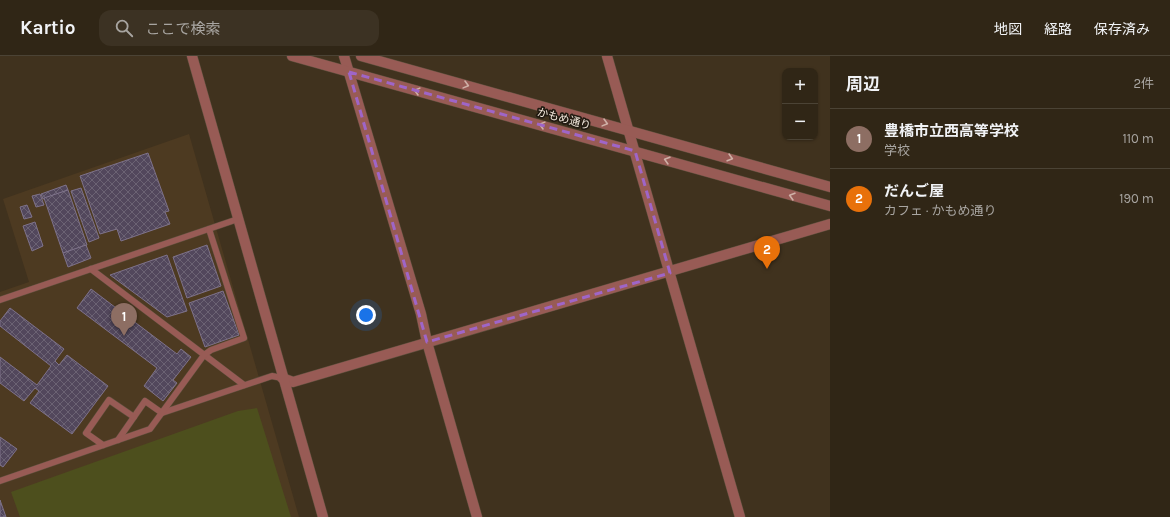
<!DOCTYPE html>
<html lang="ja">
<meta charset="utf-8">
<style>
:root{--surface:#302616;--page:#3c3223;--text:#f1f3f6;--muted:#a8a5a1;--line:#4b4335;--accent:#d6ab8b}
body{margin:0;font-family:Karla,"Noto Sans JP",sans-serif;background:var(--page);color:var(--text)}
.controls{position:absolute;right:12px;top:12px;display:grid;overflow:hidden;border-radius:8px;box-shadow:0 1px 3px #0004}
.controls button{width:36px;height:36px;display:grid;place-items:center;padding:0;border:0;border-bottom:1px solid var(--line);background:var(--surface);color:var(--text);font:20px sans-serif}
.you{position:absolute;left:366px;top:259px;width:14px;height:14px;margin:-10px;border:3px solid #fff;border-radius:50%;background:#1a73e8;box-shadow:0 0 0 6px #1a73e833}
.badge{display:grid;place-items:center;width:26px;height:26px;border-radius:50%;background:var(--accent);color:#fff;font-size:13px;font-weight:700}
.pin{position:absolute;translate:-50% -33px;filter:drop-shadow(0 1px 2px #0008)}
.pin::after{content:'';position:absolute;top:21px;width:14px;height:12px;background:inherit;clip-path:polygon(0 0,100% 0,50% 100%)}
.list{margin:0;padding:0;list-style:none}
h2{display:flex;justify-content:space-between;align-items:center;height:52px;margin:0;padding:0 16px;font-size:17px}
h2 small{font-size:13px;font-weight:400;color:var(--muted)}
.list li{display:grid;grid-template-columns:26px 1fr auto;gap:12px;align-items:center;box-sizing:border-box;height:60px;padding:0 16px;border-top:1px solid var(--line)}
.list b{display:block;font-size:15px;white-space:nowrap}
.list p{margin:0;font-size:13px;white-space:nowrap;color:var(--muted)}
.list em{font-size:13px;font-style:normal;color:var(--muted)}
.icon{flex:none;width:22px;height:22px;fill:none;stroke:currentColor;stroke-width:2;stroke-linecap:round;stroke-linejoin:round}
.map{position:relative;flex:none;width:830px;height:461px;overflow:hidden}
header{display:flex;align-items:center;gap:24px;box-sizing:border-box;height:56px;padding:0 20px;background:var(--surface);border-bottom:1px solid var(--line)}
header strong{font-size:19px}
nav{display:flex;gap:22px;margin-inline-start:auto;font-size:14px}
.search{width:280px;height:36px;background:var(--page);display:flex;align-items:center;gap:10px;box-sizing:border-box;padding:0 14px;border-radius:12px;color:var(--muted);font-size:15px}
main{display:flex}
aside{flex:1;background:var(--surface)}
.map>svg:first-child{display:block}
.built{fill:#4d3a21}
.pitch{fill:#4d4f1d}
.building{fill:url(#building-cross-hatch);stroke:#7e728a}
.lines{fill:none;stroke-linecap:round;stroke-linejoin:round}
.service-casing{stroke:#5d4f3d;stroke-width:7}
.minor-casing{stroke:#5d4f3d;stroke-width:11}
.tertiary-casing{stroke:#5d4f3d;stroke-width:11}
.service{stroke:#985b55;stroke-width:6}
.minor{stroke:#985b55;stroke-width:10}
.tertiary{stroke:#985b55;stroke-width:10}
.oneway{stroke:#cfb0a7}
.marked{fill:none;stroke:#9f65c8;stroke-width:3;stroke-dasharray:8 5;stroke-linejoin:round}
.labels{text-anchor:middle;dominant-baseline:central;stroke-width:3.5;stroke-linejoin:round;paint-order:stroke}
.street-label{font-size:11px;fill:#f3e9dd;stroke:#221b12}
</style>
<header>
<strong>Kartio</strong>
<div class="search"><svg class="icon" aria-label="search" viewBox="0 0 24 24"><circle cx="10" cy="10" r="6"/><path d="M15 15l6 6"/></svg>ここで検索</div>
<nav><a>地図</a><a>経路</a><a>保存済み</a></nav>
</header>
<main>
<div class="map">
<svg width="830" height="461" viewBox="0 0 830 461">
<defs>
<pattern id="building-cross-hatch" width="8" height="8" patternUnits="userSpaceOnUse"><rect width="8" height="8" fill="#52475c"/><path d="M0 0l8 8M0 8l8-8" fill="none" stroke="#6b6273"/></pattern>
</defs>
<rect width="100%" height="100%" fill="#40321e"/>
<!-- built -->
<polygon class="built" points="189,78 299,461 0,461 0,236 29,226 3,143"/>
<!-- pitch -->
<polygon class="pitch" points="257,352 291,461 20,461 11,436 238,355"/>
<!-- building -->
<g class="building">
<polygon points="148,97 169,155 165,156 170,168 121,185 117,173 100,178 80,120"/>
<polygon points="66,129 68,134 43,143 41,138"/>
<polygon points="81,132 99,182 89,186 71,135"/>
<polygon points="68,134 87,189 63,197 44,142"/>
<polygon points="40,138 44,149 36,151 32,140"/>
<polygon points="27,149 32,161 24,163 20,151"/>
<polygon points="35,166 43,190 32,195 23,170"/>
<polygon points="86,189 91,202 68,211 63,197"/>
<polygon points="207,189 221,230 187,242 173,201"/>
<polygon points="167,199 187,255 167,261 110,219"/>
<polygon points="91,233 177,298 181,293 191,301 173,324 177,327 163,345 144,330 157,312 77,252"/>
<polygon points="223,235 239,279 205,291 189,247"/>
<polygon points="10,252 64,293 55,305 59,309 67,299 108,330 72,378 30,347 39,335 35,332 24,345 0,327 0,301 37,329 51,310 0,270 0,265"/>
<polygon points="0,381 17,393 3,411 0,409"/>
<polygon points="0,444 6,461 0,461"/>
</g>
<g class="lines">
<!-- service casing -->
<g class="service-casing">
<g id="service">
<polyline points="91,213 244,329"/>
<polyline points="0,244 238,163"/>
<polyline points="118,384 145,345 162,357 272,320 282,322"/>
<polyline points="103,389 86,377 109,344 134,361"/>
<polyline points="0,425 150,373 204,299 211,294 244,282 209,173"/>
</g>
</g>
<!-- minor casing -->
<g class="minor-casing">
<g id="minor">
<polyline points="344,0 421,258 427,286 477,461"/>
<polyline points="607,0 740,461"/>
<path d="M 282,322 L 293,326 C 472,272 652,222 830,168"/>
</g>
</g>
<!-- tertiary casing -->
<g class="tertiary-casing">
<g id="tertiary">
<polyline points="192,0 323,461"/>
<polyline points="292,0 830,150"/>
<polyline points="361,0 830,131"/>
</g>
</g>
<!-- service -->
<use href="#service" class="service"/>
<!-- minor -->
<use href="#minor" class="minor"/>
<!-- tertiary -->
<use href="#tertiary" class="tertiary"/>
</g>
<!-- one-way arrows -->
<defs><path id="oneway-chevron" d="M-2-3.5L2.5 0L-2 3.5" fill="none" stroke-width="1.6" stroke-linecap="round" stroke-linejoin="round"/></defs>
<g class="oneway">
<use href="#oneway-chevron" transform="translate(466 29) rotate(15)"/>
<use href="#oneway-chevron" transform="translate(417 35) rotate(-165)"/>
<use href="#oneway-chevron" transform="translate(605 67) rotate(15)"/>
<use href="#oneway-chevron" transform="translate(542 69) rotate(-165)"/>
<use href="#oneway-chevron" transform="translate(730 102) rotate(16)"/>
<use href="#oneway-chevron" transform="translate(667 104) rotate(-164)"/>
<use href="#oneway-chevron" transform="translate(792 140) rotate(-164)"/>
</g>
<!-- marked area -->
<path class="marked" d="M 349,16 L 635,95 L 670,217 L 427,286 Z"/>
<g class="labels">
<!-- street labels -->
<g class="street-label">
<text transform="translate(564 63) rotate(15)">かもめ通り</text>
</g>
</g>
</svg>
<div class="controls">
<button>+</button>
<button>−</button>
</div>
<div class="you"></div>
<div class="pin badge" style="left:124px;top:280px;background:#8d6e63">1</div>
<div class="pin badge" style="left:767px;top:213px;background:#e8710a">2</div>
</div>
<aside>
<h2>周辺<small>2件</small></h2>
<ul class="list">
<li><span class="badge" style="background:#8d6e63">1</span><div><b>豊橋市立西高等学校</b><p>学校</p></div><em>110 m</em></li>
<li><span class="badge" style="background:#e8710a">2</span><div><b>だんご屋</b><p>カフェ · かもめ通り</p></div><em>190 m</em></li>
</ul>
</aside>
</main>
